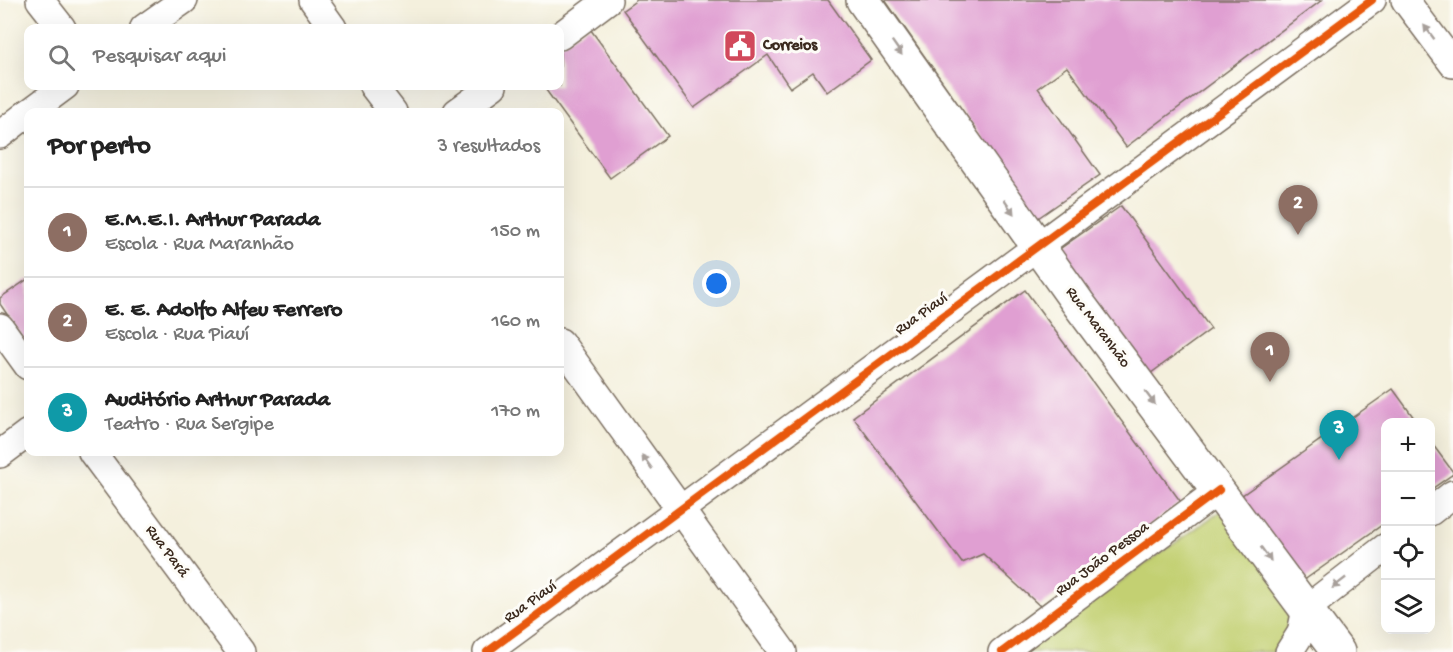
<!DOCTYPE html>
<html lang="pt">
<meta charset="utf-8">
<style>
:root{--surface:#fff;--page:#f6f6f6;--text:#222;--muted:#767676;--line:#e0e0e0;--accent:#d93025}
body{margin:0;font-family:"Gochi Hand",sans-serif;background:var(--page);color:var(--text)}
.controls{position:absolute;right:18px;bottom:18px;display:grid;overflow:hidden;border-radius:12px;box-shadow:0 6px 24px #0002}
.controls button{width:54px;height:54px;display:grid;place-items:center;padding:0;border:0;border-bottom:2px solid var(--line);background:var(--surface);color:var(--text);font:30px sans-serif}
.you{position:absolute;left:717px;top:284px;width:21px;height:21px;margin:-15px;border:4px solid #fff;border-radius:50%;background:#1a73e8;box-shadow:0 0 0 9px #1a73e833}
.badge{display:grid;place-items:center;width:39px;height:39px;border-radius:50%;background:var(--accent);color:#fff;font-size:20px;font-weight:700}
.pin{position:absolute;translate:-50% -50px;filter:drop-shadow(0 2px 3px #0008)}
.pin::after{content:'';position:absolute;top:32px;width:21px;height:18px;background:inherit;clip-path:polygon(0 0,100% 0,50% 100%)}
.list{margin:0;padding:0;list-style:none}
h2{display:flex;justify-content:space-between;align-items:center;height:78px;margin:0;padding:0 24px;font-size:26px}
h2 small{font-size:20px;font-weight:400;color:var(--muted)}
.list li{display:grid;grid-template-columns:39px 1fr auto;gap:18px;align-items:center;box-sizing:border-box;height:90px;padding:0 24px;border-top:2px solid var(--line)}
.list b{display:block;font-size:22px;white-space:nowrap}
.list p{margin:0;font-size:20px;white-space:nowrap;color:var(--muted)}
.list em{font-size:20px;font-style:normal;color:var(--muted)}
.icon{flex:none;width:33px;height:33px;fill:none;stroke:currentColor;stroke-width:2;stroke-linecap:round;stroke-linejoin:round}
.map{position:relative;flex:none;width:1453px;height:652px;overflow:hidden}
.search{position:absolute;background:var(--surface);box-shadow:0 6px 24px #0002;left:24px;top:24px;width:540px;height:66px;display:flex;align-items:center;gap:15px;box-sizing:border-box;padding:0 21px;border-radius:12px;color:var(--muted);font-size:22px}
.panel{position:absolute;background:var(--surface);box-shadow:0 6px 24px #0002;left:24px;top:108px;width:540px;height:348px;border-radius:12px}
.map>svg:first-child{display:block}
.green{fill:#c3d072;stroke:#7f7d48;stroke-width:1.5}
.building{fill:#e09fd2}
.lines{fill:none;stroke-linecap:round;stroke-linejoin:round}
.minor-casing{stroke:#7c6f61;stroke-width:30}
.major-casing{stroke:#7c6f61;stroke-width:36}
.minor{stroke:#fff;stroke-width:27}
.major{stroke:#fff;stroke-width:33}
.cycleway-casing{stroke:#fdfcf7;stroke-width:11}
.cycleway{stroke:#e8590c;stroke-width:8}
.oneway{fill:#a79f9a}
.labels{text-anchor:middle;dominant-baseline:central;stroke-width:6;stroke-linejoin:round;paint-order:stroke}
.poi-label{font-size:16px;font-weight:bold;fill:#3b2a1e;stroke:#fdfcf7;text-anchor:start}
.street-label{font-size:16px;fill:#3b2a1e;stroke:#fdfcf7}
</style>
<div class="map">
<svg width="1453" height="652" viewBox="0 0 1453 652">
<rect width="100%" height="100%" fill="#fdfcf7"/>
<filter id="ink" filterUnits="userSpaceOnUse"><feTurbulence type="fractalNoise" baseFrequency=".0167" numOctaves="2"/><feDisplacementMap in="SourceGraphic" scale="12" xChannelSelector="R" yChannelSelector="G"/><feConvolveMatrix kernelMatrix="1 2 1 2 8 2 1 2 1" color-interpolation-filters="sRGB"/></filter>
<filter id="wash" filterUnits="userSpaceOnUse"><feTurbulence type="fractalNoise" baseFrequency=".008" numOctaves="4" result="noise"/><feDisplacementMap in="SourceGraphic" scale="24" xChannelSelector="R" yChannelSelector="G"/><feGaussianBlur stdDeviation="1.35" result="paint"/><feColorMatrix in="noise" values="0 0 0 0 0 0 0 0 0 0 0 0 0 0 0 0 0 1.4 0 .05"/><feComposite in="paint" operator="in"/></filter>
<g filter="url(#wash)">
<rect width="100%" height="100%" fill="#f4f0dd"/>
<!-- green -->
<polygon class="green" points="1222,510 1291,598 1285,649 1281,652 1020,652"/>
<g id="blocks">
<!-- building -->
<g class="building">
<polygon points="637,0 828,0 871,60 827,92 813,72 790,88 768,55 694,108 623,10"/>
<polygon points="885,0 1322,0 1126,147 1067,67 1038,88 1100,175 1038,218"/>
<polygon points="588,26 668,136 610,178 543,86 560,86 560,46"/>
<polygon points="1121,206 1211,329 1147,376 1054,253"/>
<polygon points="28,279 28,345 0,304 0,298"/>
<polygon points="1025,290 1181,502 1040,606 983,554 962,563 853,417"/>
<polygon points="1393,389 1417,422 1386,422 1386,522 1300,583 1238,498"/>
<polygon points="1430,441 1453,472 1453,474 1430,490"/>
</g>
</g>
</g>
<g filter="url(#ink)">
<use href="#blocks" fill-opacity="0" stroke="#7c6f61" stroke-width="1.5"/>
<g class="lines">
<!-- minor casing -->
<g class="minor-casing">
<g id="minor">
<polyline points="40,0 62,28"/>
<polyline points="313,0 333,28"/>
<polyline points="1405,0 1453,64"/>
<polyline points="144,28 184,0"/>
<polyline points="560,36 608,0"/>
<polyline points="373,86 393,112"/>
<polyline points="30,112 65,86"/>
<polyline points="457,112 493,86"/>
<polyline points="0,135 28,113"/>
<polyline points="0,327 28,366"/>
<polyline points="560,342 783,652"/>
<polyline points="92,452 241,652"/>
<polyline points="0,454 28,433"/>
<polyline points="1430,512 1453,494"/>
<polyline points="487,652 1372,0"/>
<polyline points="1002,652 1219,490"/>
<polyline points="1289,652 1301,633 1306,609 1386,547"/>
</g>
</g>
<!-- major casing -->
<g class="major-casing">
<polyline id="major" points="863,0 1078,303 1338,652"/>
</g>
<!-- minor -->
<use href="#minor" class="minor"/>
<!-- major -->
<use href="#major" class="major"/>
<!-- cycleway casing -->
<g class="cycleway-casing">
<g id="cycleway">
<polyline points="487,652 1372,0"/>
<polyline points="1002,652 1219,490"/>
</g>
</g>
<!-- cycleway -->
<use href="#cycleway" class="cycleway"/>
</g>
<!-- one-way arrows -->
<defs><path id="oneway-solid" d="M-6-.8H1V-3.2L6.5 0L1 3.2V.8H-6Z" transform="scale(1.5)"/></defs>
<g class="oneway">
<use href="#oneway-solid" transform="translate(1429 32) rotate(-127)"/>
<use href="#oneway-solid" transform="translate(897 48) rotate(55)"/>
<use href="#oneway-solid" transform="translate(1009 207) rotate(55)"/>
<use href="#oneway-solid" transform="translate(1150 398) rotate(53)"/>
<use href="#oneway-solid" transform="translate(647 462) rotate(-126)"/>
<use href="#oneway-solid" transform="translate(1266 554) rotate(54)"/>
<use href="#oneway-solid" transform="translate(1339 583) rotate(142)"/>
</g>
</g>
<!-- icons -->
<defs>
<g id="civic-square" transform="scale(1.725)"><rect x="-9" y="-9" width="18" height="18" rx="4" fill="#d1495b" stroke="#fdfcf7"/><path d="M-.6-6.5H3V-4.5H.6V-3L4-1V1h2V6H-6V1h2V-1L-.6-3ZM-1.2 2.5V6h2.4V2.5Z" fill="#fff"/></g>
</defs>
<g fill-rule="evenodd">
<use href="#civic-square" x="740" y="46"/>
</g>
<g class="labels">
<!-- poi labels -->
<g class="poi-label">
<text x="763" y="46">Correios</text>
</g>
<!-- street labels -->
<g class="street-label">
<text transform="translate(922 315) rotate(-36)">Rua Piauí</text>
<text transform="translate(1097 328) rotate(53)">Rua Maranhão</text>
<text transform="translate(166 552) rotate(53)">Rua Pará</text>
<text transform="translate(1103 560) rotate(-37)">Rua João Pessoa</text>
<text transform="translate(531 603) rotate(-36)">Rua Piauí</text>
</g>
</g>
</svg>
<div class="controls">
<button>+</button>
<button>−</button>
<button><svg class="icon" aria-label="locate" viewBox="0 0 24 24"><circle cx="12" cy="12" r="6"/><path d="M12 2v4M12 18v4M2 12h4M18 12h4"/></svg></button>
<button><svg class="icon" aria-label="layers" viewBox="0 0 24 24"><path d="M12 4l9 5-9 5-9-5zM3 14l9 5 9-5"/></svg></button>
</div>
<div class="you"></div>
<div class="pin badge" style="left:1270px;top:382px;background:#8d6e63">1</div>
<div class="pin badge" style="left:1298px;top:235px;background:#8d6e63">2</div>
<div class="pin badge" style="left:1339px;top:460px;background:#0f9aa8">3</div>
<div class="search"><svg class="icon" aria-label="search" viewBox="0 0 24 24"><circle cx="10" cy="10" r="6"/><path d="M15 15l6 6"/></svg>Pesquisar aqui</div>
<section class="panel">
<h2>Por perto<small>3 resultados</small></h2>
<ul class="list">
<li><span class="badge" style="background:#8d6e63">1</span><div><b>E.M.E.I. Arthur Parada</b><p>Escola · Rua Maranhão</p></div><em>150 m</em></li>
<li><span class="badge" style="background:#8d6e63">2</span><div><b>E. E. Adolfo Alfeu Ferrero</b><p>Escola · Rua Piauí</p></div><em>160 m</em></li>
<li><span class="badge" style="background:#0f9aa8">3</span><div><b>Auditório Arthur Parada</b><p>Teatro · Rua Sergipe</p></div><em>170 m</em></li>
</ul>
</section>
</div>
